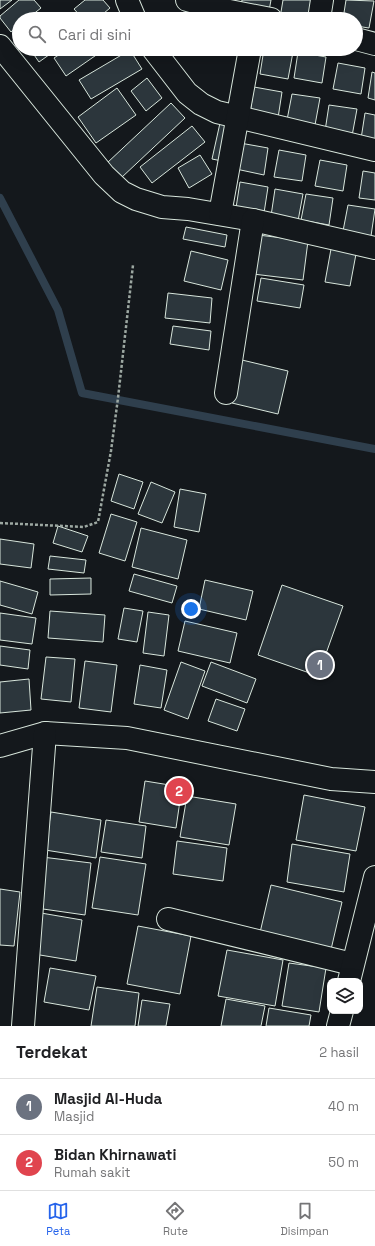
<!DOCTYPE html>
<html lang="id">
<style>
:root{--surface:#fff;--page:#f2f2f2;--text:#202124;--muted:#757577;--line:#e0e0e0;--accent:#2563eb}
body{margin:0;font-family:"Space Grotesk",sans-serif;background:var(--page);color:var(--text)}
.controls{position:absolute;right:12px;bottom:12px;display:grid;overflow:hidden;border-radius:8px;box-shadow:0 4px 16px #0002}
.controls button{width:36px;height:36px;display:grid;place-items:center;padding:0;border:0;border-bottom:1px solid var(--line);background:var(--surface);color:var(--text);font:20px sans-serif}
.you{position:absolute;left:191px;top:609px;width:14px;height:14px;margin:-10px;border:3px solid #fff;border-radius:50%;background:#1a73e8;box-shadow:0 0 0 6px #1a73e833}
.badge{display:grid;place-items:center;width:26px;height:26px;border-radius:50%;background:var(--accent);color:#fff;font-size:13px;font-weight:700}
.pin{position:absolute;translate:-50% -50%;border:2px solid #fff;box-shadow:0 1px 4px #0006}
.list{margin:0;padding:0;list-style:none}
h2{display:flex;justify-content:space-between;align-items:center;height:52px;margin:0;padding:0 16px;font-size:17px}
h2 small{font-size:13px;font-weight:400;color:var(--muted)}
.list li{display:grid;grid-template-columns:26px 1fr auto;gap:12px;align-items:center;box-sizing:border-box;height:56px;padding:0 16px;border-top:1px solid var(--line)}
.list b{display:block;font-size:15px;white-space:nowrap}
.list p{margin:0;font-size:13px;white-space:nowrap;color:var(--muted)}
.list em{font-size:13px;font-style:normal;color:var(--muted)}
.icon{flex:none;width:22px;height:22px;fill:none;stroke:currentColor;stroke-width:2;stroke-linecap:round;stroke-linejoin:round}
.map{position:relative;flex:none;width:375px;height:1026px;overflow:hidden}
.search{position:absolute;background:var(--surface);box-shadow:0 4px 16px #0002;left:12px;right:12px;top:12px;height:44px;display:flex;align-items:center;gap:10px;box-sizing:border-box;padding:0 14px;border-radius:22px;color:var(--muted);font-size:15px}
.sheet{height:164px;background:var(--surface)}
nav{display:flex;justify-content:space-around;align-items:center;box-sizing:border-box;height:56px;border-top:1px solid var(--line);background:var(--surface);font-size:11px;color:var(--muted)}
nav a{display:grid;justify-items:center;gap:2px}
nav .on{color:var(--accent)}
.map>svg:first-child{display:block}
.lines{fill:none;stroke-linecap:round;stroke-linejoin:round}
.stream{stroke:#2f3f4d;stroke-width:8}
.building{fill:#2c363c;stroke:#d8e6dc}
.street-casing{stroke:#d8e6dc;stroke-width:24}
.path{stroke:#9da8a2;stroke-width:2.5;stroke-dasharray:3 2;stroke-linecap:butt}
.street{stroke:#14181c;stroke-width:22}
</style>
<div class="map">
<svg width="375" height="1026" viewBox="0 0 375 1026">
<rect width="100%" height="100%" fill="#14181c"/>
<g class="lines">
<!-- stream -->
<polyline class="stream" points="0,198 58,310 82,393 375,449"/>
</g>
<!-- building -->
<g class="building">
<polygon points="0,0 12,0 0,9"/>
<polygon points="19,0 34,0 41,8 27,19 19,19 19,25 11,32 0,18 0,16"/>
<polygon points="85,0 103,0 110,8 97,19 83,19 74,9"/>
<polygon points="242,0 271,0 269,11 241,6"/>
<polygon points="283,0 311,0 308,19 280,18"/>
<polygon points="346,0 374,1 369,28 356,26 356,19 343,19"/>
<polygon points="30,49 51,49 53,52 39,62"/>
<polygon points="68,49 105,49 66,76 54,58"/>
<polygon points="264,49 274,49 293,52 288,79 260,74"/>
<polygon points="130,50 142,69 91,99 79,80"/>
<polygon points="298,52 326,57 322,83 294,78"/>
<polygon points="338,63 365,68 361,94 333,89"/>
<polygon points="372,72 375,73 375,100 368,98"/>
<polygon points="147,78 162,98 146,111 131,91"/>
<polygon points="254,87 282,92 278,118 250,113"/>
<polygon points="117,88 136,115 96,143 78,117"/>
<polygon points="292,94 320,98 315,125 287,120"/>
<polygon points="171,103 185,118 121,178 107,163"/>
<polygon points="329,105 357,109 352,136 325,131"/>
<polygon points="365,113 375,115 375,141 361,139"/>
<polygon points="220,123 229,125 222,161 212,159"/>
<polygon points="192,126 205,142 152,183 140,167"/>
<polygon points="240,143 268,148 264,175 236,169"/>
<polygon points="279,150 306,155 302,181 274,177"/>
<polygon points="200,155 212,174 189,188 178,168"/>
<polygon points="320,160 347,165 343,191 315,186"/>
<polygon points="363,171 375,173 375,200 359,198"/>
<polygon points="240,182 268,187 264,213 236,208"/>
<polygon points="275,189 303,194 298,221 271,216"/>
<polygon points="306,194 333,198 329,225 301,220"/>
<polygon points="348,205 375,209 371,236 343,231"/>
<polygon points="186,227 227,235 225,247 183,239"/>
<polygon points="258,235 308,241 303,280 253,274"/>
<polygon points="331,249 356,254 350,286 325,282"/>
<polygon points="191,251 228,260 221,290 184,281"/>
<polygon points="261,278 304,285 300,308 257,301"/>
<polygon points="168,293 212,298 210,323 165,318"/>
<polygon points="173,326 211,331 209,350 170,344"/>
<polygon points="242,360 288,371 278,414 232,403"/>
<polygon points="119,474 143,482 134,509 111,501"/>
<polygon points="151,482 175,492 162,523 138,514"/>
<polygon points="180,489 206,494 199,532 174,527"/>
<polygon points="111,514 137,522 125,561 99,553"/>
<polygon points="58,526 88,536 82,552 53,543"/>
<polygon points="141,528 187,540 178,579 132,567"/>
<polygon points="0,539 34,544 31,568 0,564"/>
<polygon points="50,556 86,560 84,573 48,569"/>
<polygon points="134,574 177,586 172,603 129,591"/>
<polygon points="91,578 91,594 50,595 50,579"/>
<polygon points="205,580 253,591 246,620 199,609"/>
<polygon points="0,581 38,592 32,614 0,605"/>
<polygon points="282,585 343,606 318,676 258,655"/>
<polygon points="124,608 143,611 137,642 118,639"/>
<polygon points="50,611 105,615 103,642 48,638"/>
<polygon points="148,612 169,615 164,656 143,653"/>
<polygon points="0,613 36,618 32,644 0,640"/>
<polygon points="185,621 237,633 230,663 178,651"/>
<polygon points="0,646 30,650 28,669 0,665"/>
<polygon points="46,657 75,659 71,702 41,699"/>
<polygon points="85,661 117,665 111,712 79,708"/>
<polygon points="181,662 205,671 188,719 164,710"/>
<polygon points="211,662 256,679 247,703 202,686"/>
<polygon points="140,665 167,670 161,708 134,704"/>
<polygon points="29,679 31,710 0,713 0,682"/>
<polygon points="216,699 245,709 237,731 208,721"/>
<polygon points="145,781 182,787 176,828 139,822"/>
<polygon points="304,795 365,807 356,851 296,840"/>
<polygon points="187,796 236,804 229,845 180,837"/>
<polygon points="51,812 101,820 96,858 45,850"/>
<polygon points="106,820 146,826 142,858 101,852"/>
<polygon points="177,841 227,848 223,881 173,874"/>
<polygon points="292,844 350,854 344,892 287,882"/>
<polygon points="42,857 91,863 85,915 36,908"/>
<polygon points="100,857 146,864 138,915 92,908"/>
<polygon points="271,885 342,902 330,954 259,937"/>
<polygon points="0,889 20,892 14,946 0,945"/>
<polygon points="41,913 82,920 76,961 34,954"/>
<polygon points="138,926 191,936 180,994 127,984"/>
<polygon points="227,950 283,960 275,1006 218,996"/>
<polygon points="289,963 326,968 319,1012 282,1006"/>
<polygon points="50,968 96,976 89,1010 44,1002"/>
<polygon points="97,987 139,993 135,1026 91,1026"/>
<polygon points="226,999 265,1006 261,1026 221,1026"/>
<polygon points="142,1000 170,1004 166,1026 138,1026"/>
<polygon points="269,1008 311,1015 309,1026 266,1026"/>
</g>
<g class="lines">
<!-- street casing -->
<g class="street-casing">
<g id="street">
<polyline points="127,0 135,19"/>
<polyline points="187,0 219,9 271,19"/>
<polyline points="319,19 322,0"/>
<polyline points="356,39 375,44"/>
<polyline points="0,46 104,175 122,192 136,199 162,207 188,209 253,220 375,248"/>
<polyline points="153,49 187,93 201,104 217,112 375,150"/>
<polyline points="220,214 250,49"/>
<polyline points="226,393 253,220"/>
<polyline points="0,746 45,733 127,738 331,779 375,782"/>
<polyline points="168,919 352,964"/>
<polyline points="349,981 375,877"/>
<polyline points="23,1026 45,733"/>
<polyline points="338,1026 342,1011"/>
</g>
</g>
<!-- path -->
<polyline class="path" points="0,523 84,527 98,522 111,451 118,398 133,265"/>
<!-- street -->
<use href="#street" class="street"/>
</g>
</svg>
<div class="controls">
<button><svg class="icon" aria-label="layers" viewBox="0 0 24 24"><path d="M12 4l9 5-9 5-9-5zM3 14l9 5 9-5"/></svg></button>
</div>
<div class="you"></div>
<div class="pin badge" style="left:320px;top:665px;background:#6b7280">1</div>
<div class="pin badge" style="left:179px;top:791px;background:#e0444e">2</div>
<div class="search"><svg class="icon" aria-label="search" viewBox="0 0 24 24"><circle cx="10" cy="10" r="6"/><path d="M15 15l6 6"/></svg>Cari di sini</div>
</div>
<section class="sheet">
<h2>Terdekat<small>2 hasil</small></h2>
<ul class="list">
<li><span class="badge" style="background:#6b7280">1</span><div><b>Masjid Al-Huda</b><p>Masjid</p></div><em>40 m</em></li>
<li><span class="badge" style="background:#e0444e">2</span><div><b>Bidan Khirnawati</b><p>Rumah sakit</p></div><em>50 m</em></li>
</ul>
</section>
<nav>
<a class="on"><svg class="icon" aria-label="map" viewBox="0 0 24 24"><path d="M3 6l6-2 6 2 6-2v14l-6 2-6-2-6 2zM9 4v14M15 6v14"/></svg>Peta</a>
<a><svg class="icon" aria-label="directions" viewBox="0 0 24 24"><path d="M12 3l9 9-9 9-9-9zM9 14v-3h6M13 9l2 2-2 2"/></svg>Rute</a>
<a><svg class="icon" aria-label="saved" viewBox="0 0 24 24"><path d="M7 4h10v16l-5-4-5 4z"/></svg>Disimpan</a>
</nav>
